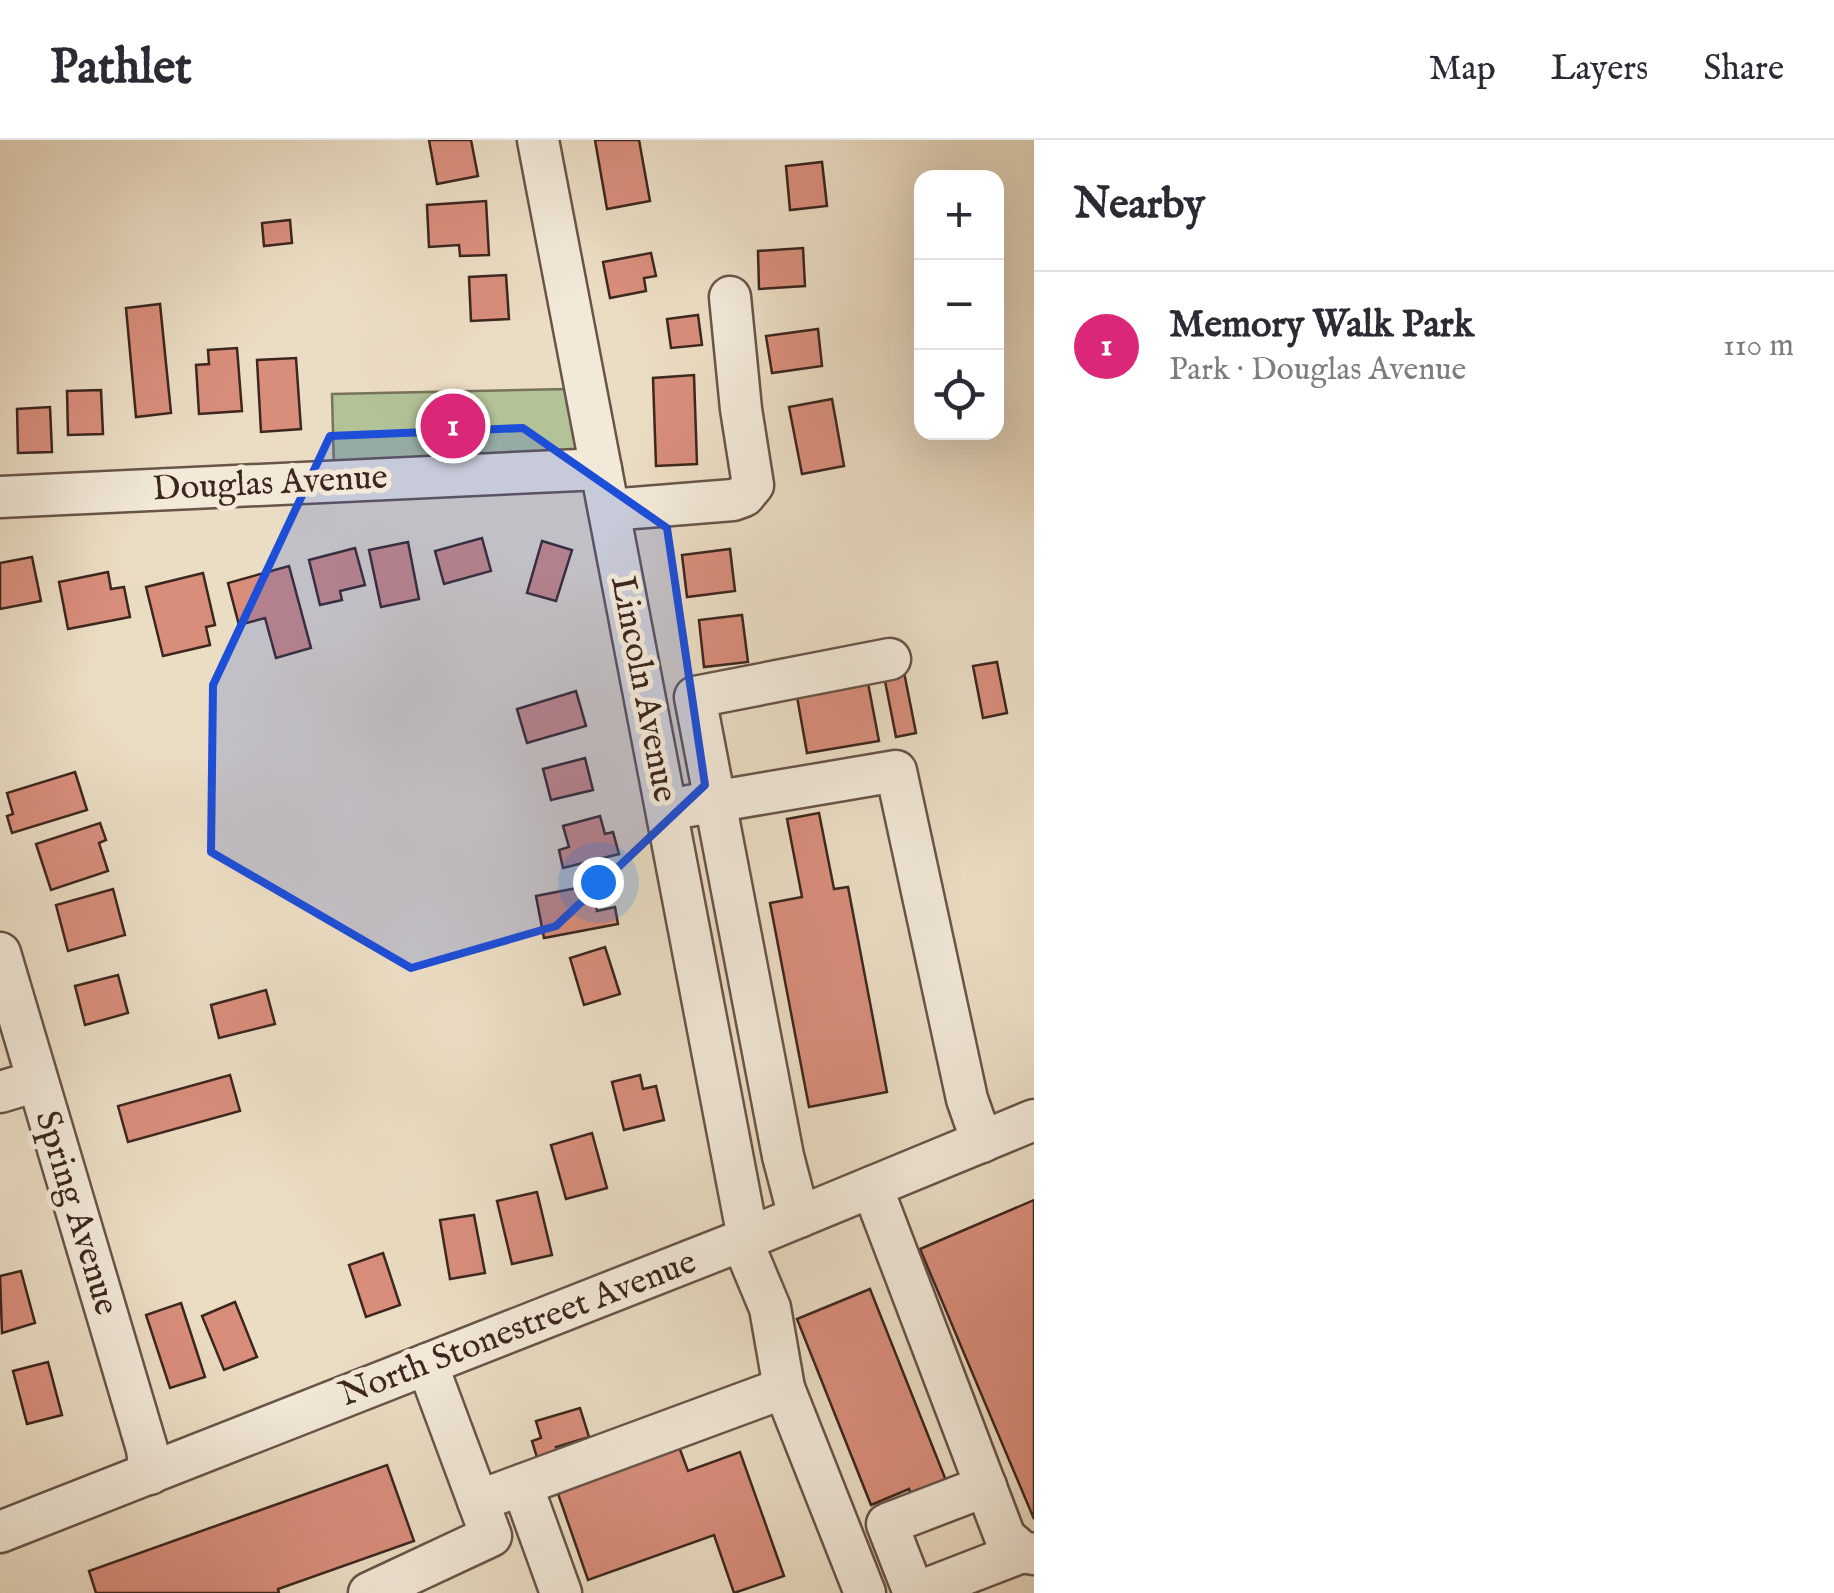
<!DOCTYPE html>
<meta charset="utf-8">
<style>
:root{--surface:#fff;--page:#f7f7f7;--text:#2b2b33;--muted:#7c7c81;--line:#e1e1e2;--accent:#db2777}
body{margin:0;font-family:"IM FELL English",serif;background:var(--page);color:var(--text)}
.controls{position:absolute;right:30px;top:30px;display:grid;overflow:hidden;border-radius:20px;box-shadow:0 10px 40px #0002}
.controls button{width:90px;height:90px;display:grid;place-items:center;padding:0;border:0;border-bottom:2px solid var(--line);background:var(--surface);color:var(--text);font:50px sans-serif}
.you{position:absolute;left:598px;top:742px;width:35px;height:35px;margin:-25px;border:8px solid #fff;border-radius:50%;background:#1a73e8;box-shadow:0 0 0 15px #1a73e833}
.badge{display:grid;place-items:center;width:65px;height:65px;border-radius:50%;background:var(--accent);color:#fff;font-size:32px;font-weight:700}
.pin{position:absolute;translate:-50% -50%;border:5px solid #fff;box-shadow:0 2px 10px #0006}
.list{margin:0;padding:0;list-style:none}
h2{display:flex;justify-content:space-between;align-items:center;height:130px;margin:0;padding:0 40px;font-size:42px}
h2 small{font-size:32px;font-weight:400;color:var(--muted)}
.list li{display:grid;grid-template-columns:65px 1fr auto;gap:30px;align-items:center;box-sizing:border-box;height:150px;padding:0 40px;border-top:2px solid var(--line)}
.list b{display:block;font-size:38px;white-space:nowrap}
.list p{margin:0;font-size:32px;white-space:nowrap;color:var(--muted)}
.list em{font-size:32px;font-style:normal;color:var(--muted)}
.icon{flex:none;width:55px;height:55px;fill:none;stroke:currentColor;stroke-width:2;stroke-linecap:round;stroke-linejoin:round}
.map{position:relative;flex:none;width:1034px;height:1453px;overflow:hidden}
header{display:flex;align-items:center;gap:60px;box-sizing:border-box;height:140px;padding:0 50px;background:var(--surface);border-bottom:2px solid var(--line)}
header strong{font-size:48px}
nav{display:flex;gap:55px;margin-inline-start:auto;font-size:35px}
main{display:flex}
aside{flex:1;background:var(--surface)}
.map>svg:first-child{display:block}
.green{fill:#b3c297;stroke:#78745a;stroke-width:2.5}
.building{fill:#d98e7c;stroke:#3c261e;stroke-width:2.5}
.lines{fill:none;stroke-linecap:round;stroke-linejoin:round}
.minor-casing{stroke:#685448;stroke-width:45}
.minor{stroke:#f2e9d9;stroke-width:40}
.marked{fill:#1d4ed8;fill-opacity:0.2;stroke:#1d4ed8;stroke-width:8;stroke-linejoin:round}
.labels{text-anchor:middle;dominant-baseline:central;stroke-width:10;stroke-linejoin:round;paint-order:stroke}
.street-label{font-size:35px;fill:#3c261e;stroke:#f2e9d9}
</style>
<header>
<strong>Pathlet</strong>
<nav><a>Map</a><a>Layers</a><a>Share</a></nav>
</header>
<main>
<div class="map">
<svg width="1034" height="1453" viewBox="0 0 1034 1453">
<rect width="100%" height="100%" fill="#ebddc4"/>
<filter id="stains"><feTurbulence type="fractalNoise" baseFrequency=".002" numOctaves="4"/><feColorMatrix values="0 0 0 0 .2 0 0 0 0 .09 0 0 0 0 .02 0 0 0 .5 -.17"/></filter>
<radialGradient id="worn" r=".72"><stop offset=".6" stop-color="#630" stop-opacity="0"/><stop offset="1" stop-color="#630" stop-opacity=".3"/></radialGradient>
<!-- green -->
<polygon class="green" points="565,249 580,317 334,330 332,254"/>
<!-- building -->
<g class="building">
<polygon points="429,0 471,0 478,36 437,44"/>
<polygon points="595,0 639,0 650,61 607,69"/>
<polygon points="822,22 827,66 790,70 786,26"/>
<polygon points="486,61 489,115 460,116 459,105 429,107 427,65"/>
<polygon points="290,80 292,103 264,106 262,83"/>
<polygon points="803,108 805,146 759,149 758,111"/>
<polygon points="651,113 656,136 644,138 646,151 610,158 603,122"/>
<polygon points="506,135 509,179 471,181 469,137"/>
<polygon points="160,164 171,273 136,277 126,168"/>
<polygon points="698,175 702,205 671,208 667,179"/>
<polygon points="818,189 822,226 772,233 766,196"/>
<polygon points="237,208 242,271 199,274 196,225 209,224 208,210"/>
<polygon points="296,218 301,289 261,292 257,220"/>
<polygon points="694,235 697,324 656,326 653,238"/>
<polygon points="101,250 103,294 68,295 67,251"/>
<polygon points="832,259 844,326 802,334 789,267"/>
<polygon points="50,267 52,312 18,313 17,269"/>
<polygon points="482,398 491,431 444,444 435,411"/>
<polygon points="542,401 572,410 556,461 527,453"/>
<polygon points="408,402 419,459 381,467 369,410"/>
<polygon points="355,408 365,445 340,451 342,460 320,465 309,420"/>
<polygon points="730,409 735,451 687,457 682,415"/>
<polygon points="32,417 41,461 0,469 0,423"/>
<polygon points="289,426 311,508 276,518 265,478 239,485 228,443"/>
<polygon points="108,432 111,449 124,447 130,477 68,489 59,442"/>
<polygon points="203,433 215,485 206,487 210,505 163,516 146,447"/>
<polygon points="742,475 748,522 704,527 699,480"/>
<polygon points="997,522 1007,573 983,578 973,526"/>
<polygon points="904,532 916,593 896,597 884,536"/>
<polygon points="867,538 879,601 807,613 796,551"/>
<polygon points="576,551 586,586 527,603 517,569"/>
<polygon points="585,618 593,650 551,660 543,629"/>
<polygon points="75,632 87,670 12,693 7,676 13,674 7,653"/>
<polygon points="819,673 834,749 848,747 887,952 809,967 770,763 802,757 787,679"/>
<polygon points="600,676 605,694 613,692 619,714 563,728 559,710 569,707 563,686"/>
<polygon points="100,683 106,700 99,703 108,731 51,750 36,704"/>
<polygon points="592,745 597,771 615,767 618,784 544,798 536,756"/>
<polygon points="113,749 125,795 68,811 56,765"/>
<polygon points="605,807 620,854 584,865 570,818"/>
<polygon points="118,835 128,873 85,885 75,846"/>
<polygon points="266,850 275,884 219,898 211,865"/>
<polygon points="230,935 240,971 128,1002 118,966"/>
<polygon points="640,935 643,949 656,946 664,980 624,990 612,942"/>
<polygon points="592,993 607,1048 566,1059 551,1005"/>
<polygon points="537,1052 552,1115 512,1124 497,1061"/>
<polygon points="1034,1060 1034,1379 920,1109"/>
<polygon points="474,1075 485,1133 450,1139 440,1080"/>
<polygon points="383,1113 400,1165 366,1177 349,1125"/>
<polygon points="21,1131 35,1183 2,1193 0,1136"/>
<polygon points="870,1149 947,1343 912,1358 909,1349 871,1365 797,1179"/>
<polygon points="235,1162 257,1217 224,1230 202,1176"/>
<polygon points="181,1163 205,1237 170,1248 146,1175"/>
<polygon points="48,1222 62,1275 27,1284 13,1231"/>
<polygon points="580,1268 589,1297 556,1307 560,1318 539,1324 532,1301 541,1298 536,1281"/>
<polygon points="678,1304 688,1331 740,1312 784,1436 734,1453 714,1395 588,1440 556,1348"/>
<polygon points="387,1325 414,1401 278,1449 279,1453 96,1453 89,1431"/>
</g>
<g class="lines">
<!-- minor casing -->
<g class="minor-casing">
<g id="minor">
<polyline points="538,0 748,1098"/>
<polyline points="0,357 601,329"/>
<polyline points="609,370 733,360 744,356 753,345 741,269 730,157"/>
<polyline points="689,666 896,631 967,959 982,1002"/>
<polyline points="0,813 147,1309 150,1334"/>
<polyline points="0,952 37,941"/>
<polyline points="872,1047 1005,1397 1022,1412 1034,1414"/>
<polyline points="799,1077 783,1016 695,557 890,519"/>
<polyline points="784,1248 865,1453"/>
<polyline points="522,1345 561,1453"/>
<polyline points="478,1361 784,1248 770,1168 742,1101"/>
<polyline points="0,1392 748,1098 1034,980"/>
<polyline points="369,1453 491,1396 427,1224"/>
<polyline points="914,1453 887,1384 986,1346"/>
<polyline points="916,1453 1022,1412"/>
</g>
</g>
<!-- minor -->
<use href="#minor" class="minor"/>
</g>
<!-- marked area -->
<path class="marked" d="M 523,288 L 667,388 L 705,645 L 556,786 L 411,828 L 211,712 L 213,545 L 330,296 Z"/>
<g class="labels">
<!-- street labels -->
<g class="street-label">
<text transform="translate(270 344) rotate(-3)">Douglas Avenue</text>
<text transform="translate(643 549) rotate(79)">Lincoln Avenue</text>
<text transform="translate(76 1073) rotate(73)">Spring Avenue</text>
<text transform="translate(518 1189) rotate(-21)">North Stonestreet Avenue</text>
</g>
</g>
<rect width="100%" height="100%" filter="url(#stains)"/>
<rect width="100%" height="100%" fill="url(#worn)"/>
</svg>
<div class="controls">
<button>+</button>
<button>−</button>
<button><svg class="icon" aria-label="locate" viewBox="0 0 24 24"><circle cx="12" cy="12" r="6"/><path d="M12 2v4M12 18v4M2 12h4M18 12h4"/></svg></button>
</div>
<div class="you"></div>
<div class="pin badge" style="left:453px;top:286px">1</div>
</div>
<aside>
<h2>Nearby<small></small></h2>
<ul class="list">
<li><span class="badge">1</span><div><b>Memory Walk Park</b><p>Park · Douglas Avenue</p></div><em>110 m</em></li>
</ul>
</aside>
</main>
